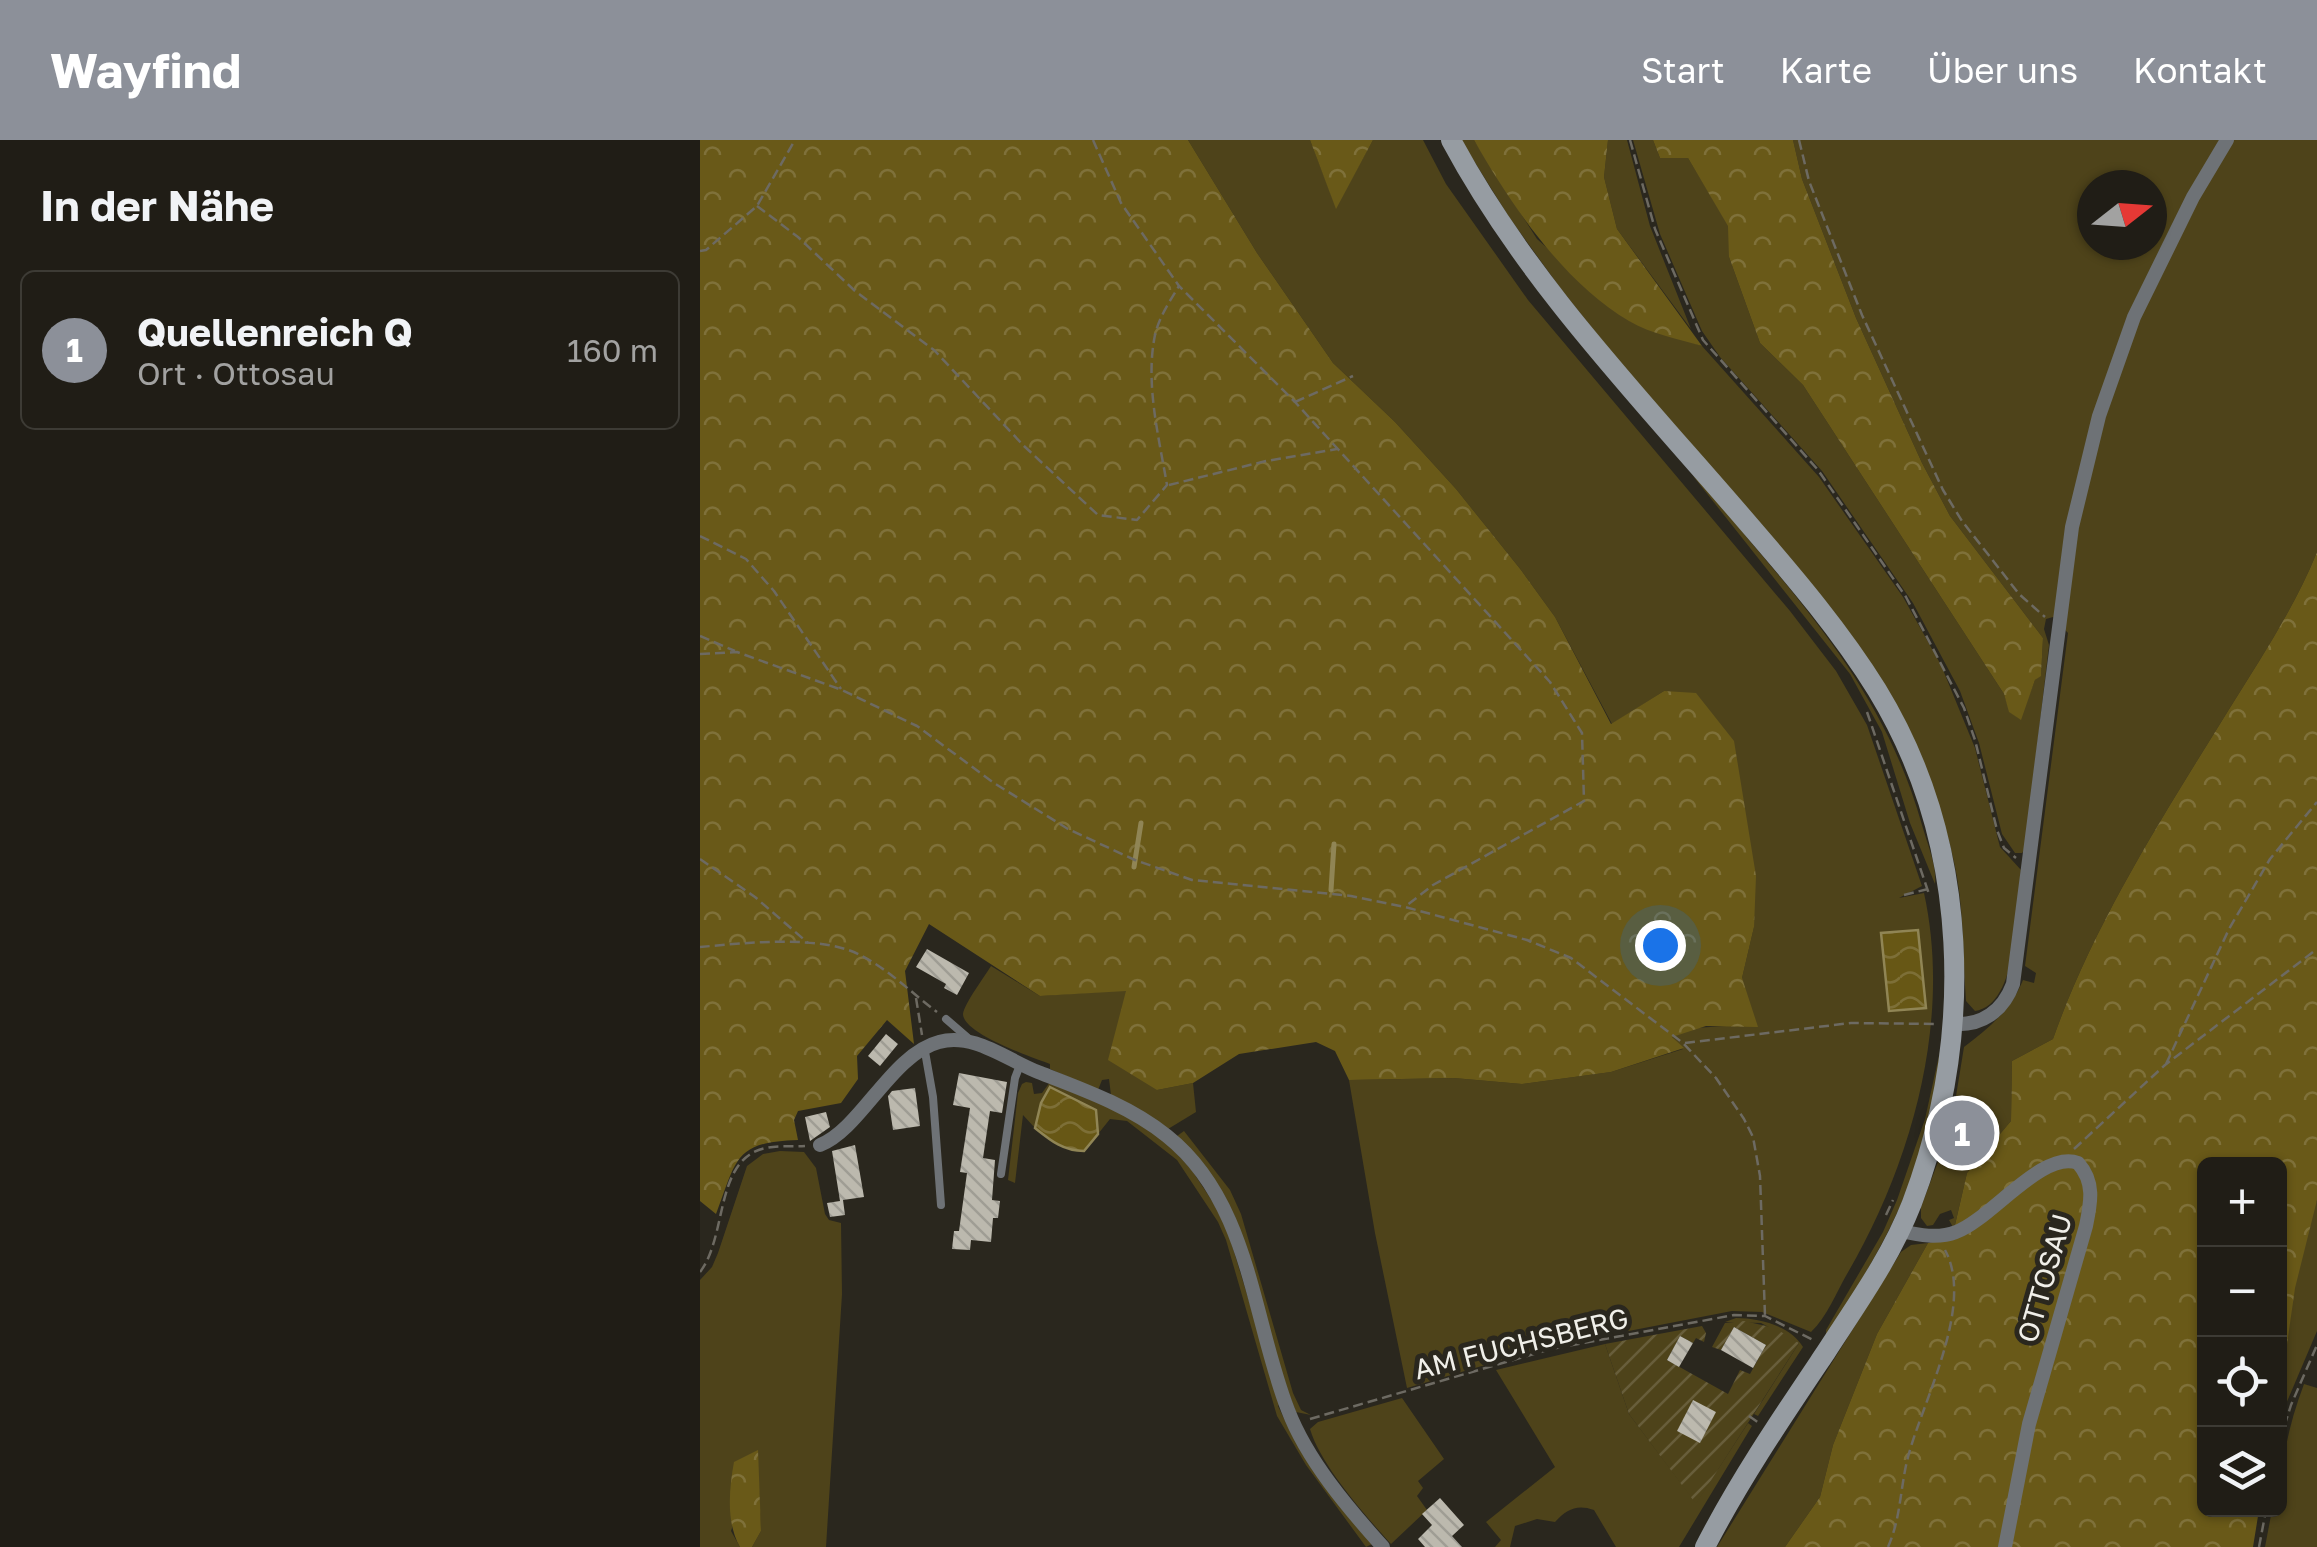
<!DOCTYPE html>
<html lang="de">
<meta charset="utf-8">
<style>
:root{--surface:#201d16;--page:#28261f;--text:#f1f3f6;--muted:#a2a2a1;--line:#3d3b35;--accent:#8c9099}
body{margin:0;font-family:"Golos Text",sans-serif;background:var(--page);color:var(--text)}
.controls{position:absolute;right:30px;bottom:30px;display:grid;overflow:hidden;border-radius:15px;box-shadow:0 2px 8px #0004}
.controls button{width:90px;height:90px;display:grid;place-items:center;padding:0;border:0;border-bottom:2px solid var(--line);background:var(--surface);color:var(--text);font:50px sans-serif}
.compass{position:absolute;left:1377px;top:30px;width:90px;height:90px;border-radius:50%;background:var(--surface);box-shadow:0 2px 8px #0004;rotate:73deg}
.you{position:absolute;left:960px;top:805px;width:35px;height:35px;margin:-25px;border:8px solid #fff;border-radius:50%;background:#1a73e8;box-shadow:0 0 0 15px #1a73e833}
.badge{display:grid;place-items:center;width:65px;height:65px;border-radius:50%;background:var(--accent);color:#fff;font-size:32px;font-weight:700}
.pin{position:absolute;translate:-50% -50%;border:5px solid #fff;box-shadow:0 2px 10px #0006}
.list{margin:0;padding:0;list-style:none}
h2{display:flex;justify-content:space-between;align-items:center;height:130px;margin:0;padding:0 40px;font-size:42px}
h2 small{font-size:32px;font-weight:400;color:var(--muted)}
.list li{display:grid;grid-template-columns:65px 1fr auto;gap:30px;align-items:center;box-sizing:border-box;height:160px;margin:0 20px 20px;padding:0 20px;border:2px solid var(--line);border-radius:15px}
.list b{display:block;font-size:38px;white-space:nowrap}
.list p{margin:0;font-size:32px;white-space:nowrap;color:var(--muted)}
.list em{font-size:32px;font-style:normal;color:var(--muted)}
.icon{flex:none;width:55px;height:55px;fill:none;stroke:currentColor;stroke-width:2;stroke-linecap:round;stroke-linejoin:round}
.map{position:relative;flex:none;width:1617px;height:1407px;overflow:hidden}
header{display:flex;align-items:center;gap:60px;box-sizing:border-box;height:140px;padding:0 50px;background:var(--accent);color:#fff}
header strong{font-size:48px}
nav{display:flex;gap:55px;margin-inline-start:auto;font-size:35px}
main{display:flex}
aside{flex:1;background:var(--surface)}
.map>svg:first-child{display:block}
.grass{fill:#4e431a;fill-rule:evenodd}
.forest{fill:url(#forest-crowns)}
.garden{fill:url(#garden-furrows)}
.water{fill:url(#water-waves);stroke:#908555;stroke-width:2.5}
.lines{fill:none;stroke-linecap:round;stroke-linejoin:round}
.stream{stroke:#908555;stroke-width:5}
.building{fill:url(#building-back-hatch)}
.path{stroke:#6d6a62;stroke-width:2.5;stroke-dasharray:10 5;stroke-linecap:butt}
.service{stroke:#6e7276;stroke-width:8}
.minor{stroke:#6e7276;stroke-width:14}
.secondary{stroke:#969ca2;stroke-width:20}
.labels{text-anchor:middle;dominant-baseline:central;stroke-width:10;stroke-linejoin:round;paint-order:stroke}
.street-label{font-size:28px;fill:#f0efe9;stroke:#2a271e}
</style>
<header>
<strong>Wayfind</strong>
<nav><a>Start</a><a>Karte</a><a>Über uns</a><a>Kontakt</a></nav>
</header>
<main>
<aside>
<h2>In der Nähe<small></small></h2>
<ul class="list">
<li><span class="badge">1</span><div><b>Quellenreich Q</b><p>Ort · Ottosau</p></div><em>160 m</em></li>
</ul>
</aside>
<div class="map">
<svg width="1617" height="1407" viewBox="0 0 1617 1407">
<defs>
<pattern id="forest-crowns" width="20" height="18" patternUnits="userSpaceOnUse" patternTransform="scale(2.5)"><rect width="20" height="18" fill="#695918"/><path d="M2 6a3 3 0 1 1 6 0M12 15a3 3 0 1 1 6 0" fill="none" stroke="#7f713a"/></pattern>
<pattern id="garden-furrows" width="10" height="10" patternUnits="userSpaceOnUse" patternTransform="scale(2.5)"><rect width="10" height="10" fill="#4e431a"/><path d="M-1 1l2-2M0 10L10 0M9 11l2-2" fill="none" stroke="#685e3b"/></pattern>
<pattern id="water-waves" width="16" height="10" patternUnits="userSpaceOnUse" patternTransform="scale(2.5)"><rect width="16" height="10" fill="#675715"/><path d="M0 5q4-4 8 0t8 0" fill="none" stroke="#7d6f37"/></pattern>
<pattern id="building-back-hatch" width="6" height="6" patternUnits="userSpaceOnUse" patternTransform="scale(2.5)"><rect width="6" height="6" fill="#bcb9ae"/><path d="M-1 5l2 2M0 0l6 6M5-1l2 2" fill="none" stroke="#9f9d94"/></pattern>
</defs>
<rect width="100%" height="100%" fill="#2a271e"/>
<!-- grass -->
<g class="grass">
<path d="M 488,0 L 610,0 L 636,67 L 673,0 L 723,0 L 746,44 L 828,160 L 1090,471 L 1136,531 L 1167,585 L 1222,746 L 1199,758 L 1224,753 C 1252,880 1212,1023 1147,1134 C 1136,1153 1127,1177 1111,1192 L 1062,1172 L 1032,1171 L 846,1207 L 707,1248 L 675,1093 L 649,940 L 754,938 L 822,944 L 911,932 L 983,909 L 972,897 L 994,888 L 1026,886 L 1042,838 L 1054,787 L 964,551 L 912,584 L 855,477 L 821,430 L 756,349 L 695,282 L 633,223 L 557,113 Z"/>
<path d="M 761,0 L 774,0 L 837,99 L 930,181 L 1002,206 L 1119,337 L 1203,457 L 1241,525 L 1275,608 L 1300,707 L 1321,730 C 1317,765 1319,865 1275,871 L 1266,861 C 1263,820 1264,778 1257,737 C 1247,680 1224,626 1201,574 L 861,149 L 809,77 Z"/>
<polygon points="908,0 927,0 950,86 991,189 917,89 904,37"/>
<path d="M 933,0 L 953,0 L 960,18 L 988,18 L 1029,86 L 1029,117 L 1060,203 L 1103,245 L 1304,554 L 1310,572 L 1320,579 L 1335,540 L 1341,535 L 1343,498 L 1250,376 L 1222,323 L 1156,178 L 1102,39 L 1093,0 L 1617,0 L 1617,412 C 1594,469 1560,519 1528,571 C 1463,676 1394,783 1353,899 L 1312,921 L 1311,981 L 1267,1033 L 1254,1089 L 1249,1080 L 1254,1078 L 1251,1070 L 1240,1074 L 1233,1085 L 1227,1086 L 1221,1078 L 1221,1067 L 1241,1014 L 1256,956 L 1264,907 C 1289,888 1311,870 1323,840 L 1334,843 L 1336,833 L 1325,826 L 1368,493 L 1353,477 L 1346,479 L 1344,489 L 1349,505 L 1325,709 L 1322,713 L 1315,713 L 1302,694 L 1279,603 L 1260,551 L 1213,463 L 1122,331 L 1020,217 L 1002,191 L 960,94 ZM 1392,45 L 1452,45 L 1452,105 L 1392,105 Z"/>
<path d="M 993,336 C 1013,351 1031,378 1048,399 C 1123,487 1190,570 1222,685 C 1227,703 1237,726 1235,744 L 1210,683 L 1182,592 L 1150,534 Z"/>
<path d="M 291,826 L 340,856 L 427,850 L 457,950 L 493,943 L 496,972 L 468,989 L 411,955 L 409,939 L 402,940 L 398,950 L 350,929 L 350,924 C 334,918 263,894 263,874 C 264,864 285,836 291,826 Z"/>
<path d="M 1242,902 C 1238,927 1235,954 1229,979 C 1212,1059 1170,1129 1126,1196 L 1126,1190 L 1183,1092 L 1197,1060 L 1225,979 Z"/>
<polygon points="326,942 332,943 334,954 342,953 350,942 426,974 463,999 491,1029 524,1079 580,1263 578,1266 587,1285 672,1404 666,1407 606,1325 577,1276 526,1100 518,1082 477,1020 427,981 410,979 398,994 396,970 341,963 335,988 323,975 315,1043 308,1040 318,953 322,944"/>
<path d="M 484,991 L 530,1050 L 541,1074 L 593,1253 L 601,1270 L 611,1275 L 596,1272 C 555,1171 560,1078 477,996 Z"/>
<polygon points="80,1011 104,1012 116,1028 125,1074 129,1080 141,1083 142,1154 126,1407 52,1407 61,1391 57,1311 31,1391 40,1407 0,1407 0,1140 12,1127 18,1113 47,1026 63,1014"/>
<path d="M 1617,1060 L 1617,1191 L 1580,1278 C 1579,1220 1595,1113 1617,1060 Z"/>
<polygon points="1228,1103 1177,1194 1133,1305 1120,1357 1085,1407 1017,1407 1201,1112 1211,1105"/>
<path d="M 1036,1178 C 1059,1178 1091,1186 1103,1207 L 1058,1276 L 1054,1274 L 1099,1203 L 1061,1183 L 1025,1182 Z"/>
<path d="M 905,1204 L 929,1274 L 996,1363 L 1048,1283 L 1052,1286 L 979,1407 L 916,1407 L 894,1370 C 877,1364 867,1369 855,1382 L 837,1379 L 815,1386 L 810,1407 L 795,1407 L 801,1400 L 786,1382 L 855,1327 L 796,1230 Z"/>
<path d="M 1604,1244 L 1617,1248 L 1617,1407 L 1565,1407 L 1572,1370 L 1580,1370 C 1580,1324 1588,1287 1604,1244 Z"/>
<path d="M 702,1258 L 744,1319 L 718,1341 L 723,1348 L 717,1356 L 727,1370 L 691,1404 C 665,1375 621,1326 610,1289 L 618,1282 Z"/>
</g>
<!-- forest -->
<g class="forest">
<path d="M 0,0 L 488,0 L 557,113 L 633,223 L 695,282 L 756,349 L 821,430 L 855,477 L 911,584 L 964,551 L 996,553 L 1034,601 L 1056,736 L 1054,787 L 1042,838 L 1058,887 L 1006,886 L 972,897 L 984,908 L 911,932 L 822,944 L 754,938 L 649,940 L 635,911 L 616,902 L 539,914 L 493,943 L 457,950 L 408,920 L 426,851 L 340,856 L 229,784 L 205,831 L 214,904 L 187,880 L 157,916 L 158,939 L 141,963 L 98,971 L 94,980 L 98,1000 C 34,1002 37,1019 16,1074 L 0,1061 Z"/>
<polygon points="610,0 673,0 636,69"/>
<path d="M 774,0 L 908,0 L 904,37 L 917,89 L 1002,206 C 979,199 951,194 929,181 C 863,142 811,65 774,0 Z"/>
<polygon points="953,0 1093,0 1102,39 1156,178 1222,323 1250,376 1343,498 1341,536 1335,540 1321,580 1309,572 1304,554 1103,245 1060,203 1029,117 1028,86 988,18 960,18"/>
<path d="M 1617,412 L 1617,1060 L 1595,1148 L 1580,1253 L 1580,1024 L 1504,1024 L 1504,1370 L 1559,1370 L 1553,1407 L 1085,1407 L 1120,1357 L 1133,1305 L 1177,1194 L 1228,1103 L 1252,1098 L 1267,1033 L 1311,981 L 1312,921 L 1353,899 C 1394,783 1463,676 1528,571 C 1560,519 1594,469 1617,412 Z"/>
<path d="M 58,1310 L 61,1391 L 52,1407 L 40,1407 C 26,1383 29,1349 34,1322 Z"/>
</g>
<!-- garden -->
<polygon class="garden" points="1044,1181 1075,1188 1099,1203 996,1364 929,1274 905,1204 1002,1186 1006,1193 1004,1202 996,1198 993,1203 980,1196 967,1220 1028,1254 1040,1230 1050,1234 1066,1205 1034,1187 1021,1210 1012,1207 1025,1183"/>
<!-- water -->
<g class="water">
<polygon points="1218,790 1226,868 1189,871 1181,793"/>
<path d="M 350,947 L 396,970 L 398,994 L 384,1011 C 363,1011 350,1000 335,988 L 341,963 Z"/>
</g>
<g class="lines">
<!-- stream -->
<g class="stream">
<polyline points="434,727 441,683"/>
<polyline points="631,750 634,704"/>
</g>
</g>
<!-- building -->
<g class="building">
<polygon points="227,809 269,833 257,855 244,848 246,844 216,827"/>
<polygon points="186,894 198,904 180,926 168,916"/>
<polygon points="259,933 307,942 302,973 290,971 283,1018 295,1020 292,1060 300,1061 298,1078 293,1078 291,1102 271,1100 270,1110 252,1109 254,1091 259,1091 267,1033 260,1032 270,968 253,965"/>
<polygon points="215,948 220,986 193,990 188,956 192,951"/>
<polygon points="126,972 130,987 110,1001 105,977"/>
<polygon points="155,1005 164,1057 143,1060 145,1075 130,1077 127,1063 140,1061 132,1011"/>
<polygon points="1034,1187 1066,1205 1053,1228 1021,1210"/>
<polygon points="980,1196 993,1203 979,1227 967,1220"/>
<polygon points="993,1260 1016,1272 1000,1303 977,1291"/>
<polygon points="740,1358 764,1385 752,1396 762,1407 725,1407 718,1399 732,1385 722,1374"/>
</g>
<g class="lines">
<!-- path -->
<g class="path">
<polyline points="393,0 421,63 479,146 595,262 850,542 882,593 884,661 733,745 706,766"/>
<polyline points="930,0 955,89 1003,200 1118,330 1206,457 1264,568 1275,600 1297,690 1304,708 1316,718"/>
<polyline points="1099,0 1109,41 1162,175 1243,350 1262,381 1319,454 1345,477"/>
<path d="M 57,66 L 98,97 L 155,151 L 234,210 L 324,306 L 398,375 L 437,380 L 467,345 C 459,298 445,243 455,195 C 459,177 470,161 479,146"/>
<polyline points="0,111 6,110 57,66 95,0"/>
<polyline points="595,262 653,236"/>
<polyline points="469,345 566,321 637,309"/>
<polyline points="0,396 46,419 74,451 141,549"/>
<polyline points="0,496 35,511"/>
<polyline points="0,514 37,512 142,550 217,586 294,643 368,689 435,720 492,740 651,756 705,767 827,800 871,818 983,903 1016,938 1044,979 1053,997 1060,1036 1065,1176"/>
<polyline points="1167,572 1229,754"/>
<polyline points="0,719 55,757 108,803"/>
<polyline points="1204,755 1228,749"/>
<path d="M 0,807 C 45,803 123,794 162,816 C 189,830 213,854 237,872"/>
<polyline points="216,858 222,895"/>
<polyline points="985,903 1151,883 1236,884"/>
<polyline points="1466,924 1529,789 1570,719 1617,662"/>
<polyline points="1374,1009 1465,925 1617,809"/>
<polyline points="1186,1075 1193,1060"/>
<path d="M 0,1132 C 28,1096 14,1018 66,1008 C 78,1005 92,1007 105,1006"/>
<polyline points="1049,1276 1059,1283"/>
<polyline points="610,1279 851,1209 1034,1175 1065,1176 1113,1200"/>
<polyline points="1580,1300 1591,1265 1617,1205"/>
<path d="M 1188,1407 C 1201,1378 1200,1348 1208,1317 C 1223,1260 1275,1165 1245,1110"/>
<polyline points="1559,1407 1566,1370"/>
</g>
<!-- service -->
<g class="service">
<polyline points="246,879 268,898"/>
<polyline points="224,906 233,957 241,1065"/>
<polyline points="301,1034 315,938 320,925"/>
</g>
<!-- minor -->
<g class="minor">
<path d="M 1253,884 C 1282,886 1303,871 1313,844 L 1372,387 L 1399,276 L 1434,177 L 1493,57 L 1527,0"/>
<path d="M 120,1005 C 160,990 192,914 239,902 C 273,892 307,920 338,932 C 382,949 430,966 467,996 C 550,1062 552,1178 588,1270 C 607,1320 648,1368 683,1407"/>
<path d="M 1200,1091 C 1219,1095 1238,1099 1256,1092 C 1290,1080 1343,1009 1378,1023 C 1395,1042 1391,1062 1386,1086 L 1329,1284 L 1305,1407"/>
</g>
<!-- secondary -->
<path class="secondary" d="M 751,0 C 828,144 946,264 1052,388 C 1096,439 1141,492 1177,550 C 1271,704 1275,897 1212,1063 C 1191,1117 1157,1164 1126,1212 C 1083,1276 1040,1339 1005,1407"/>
</g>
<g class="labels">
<!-- street labels -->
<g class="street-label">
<text transform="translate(1344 1138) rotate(-74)">OTTOSAU</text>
<text transform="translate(821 1203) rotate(-14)">AM FUCHSBERG</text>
</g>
</g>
</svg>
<div class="controls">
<button>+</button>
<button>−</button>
<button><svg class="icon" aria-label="locate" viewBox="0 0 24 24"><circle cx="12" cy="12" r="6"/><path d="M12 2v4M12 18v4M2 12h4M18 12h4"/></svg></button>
<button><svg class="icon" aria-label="layers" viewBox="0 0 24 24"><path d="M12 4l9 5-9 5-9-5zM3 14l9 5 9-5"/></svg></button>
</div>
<svg class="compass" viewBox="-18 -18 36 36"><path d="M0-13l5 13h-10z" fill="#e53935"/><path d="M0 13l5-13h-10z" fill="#a2a2a1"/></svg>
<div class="you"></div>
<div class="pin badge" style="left:1262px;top:993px">1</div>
</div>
</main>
